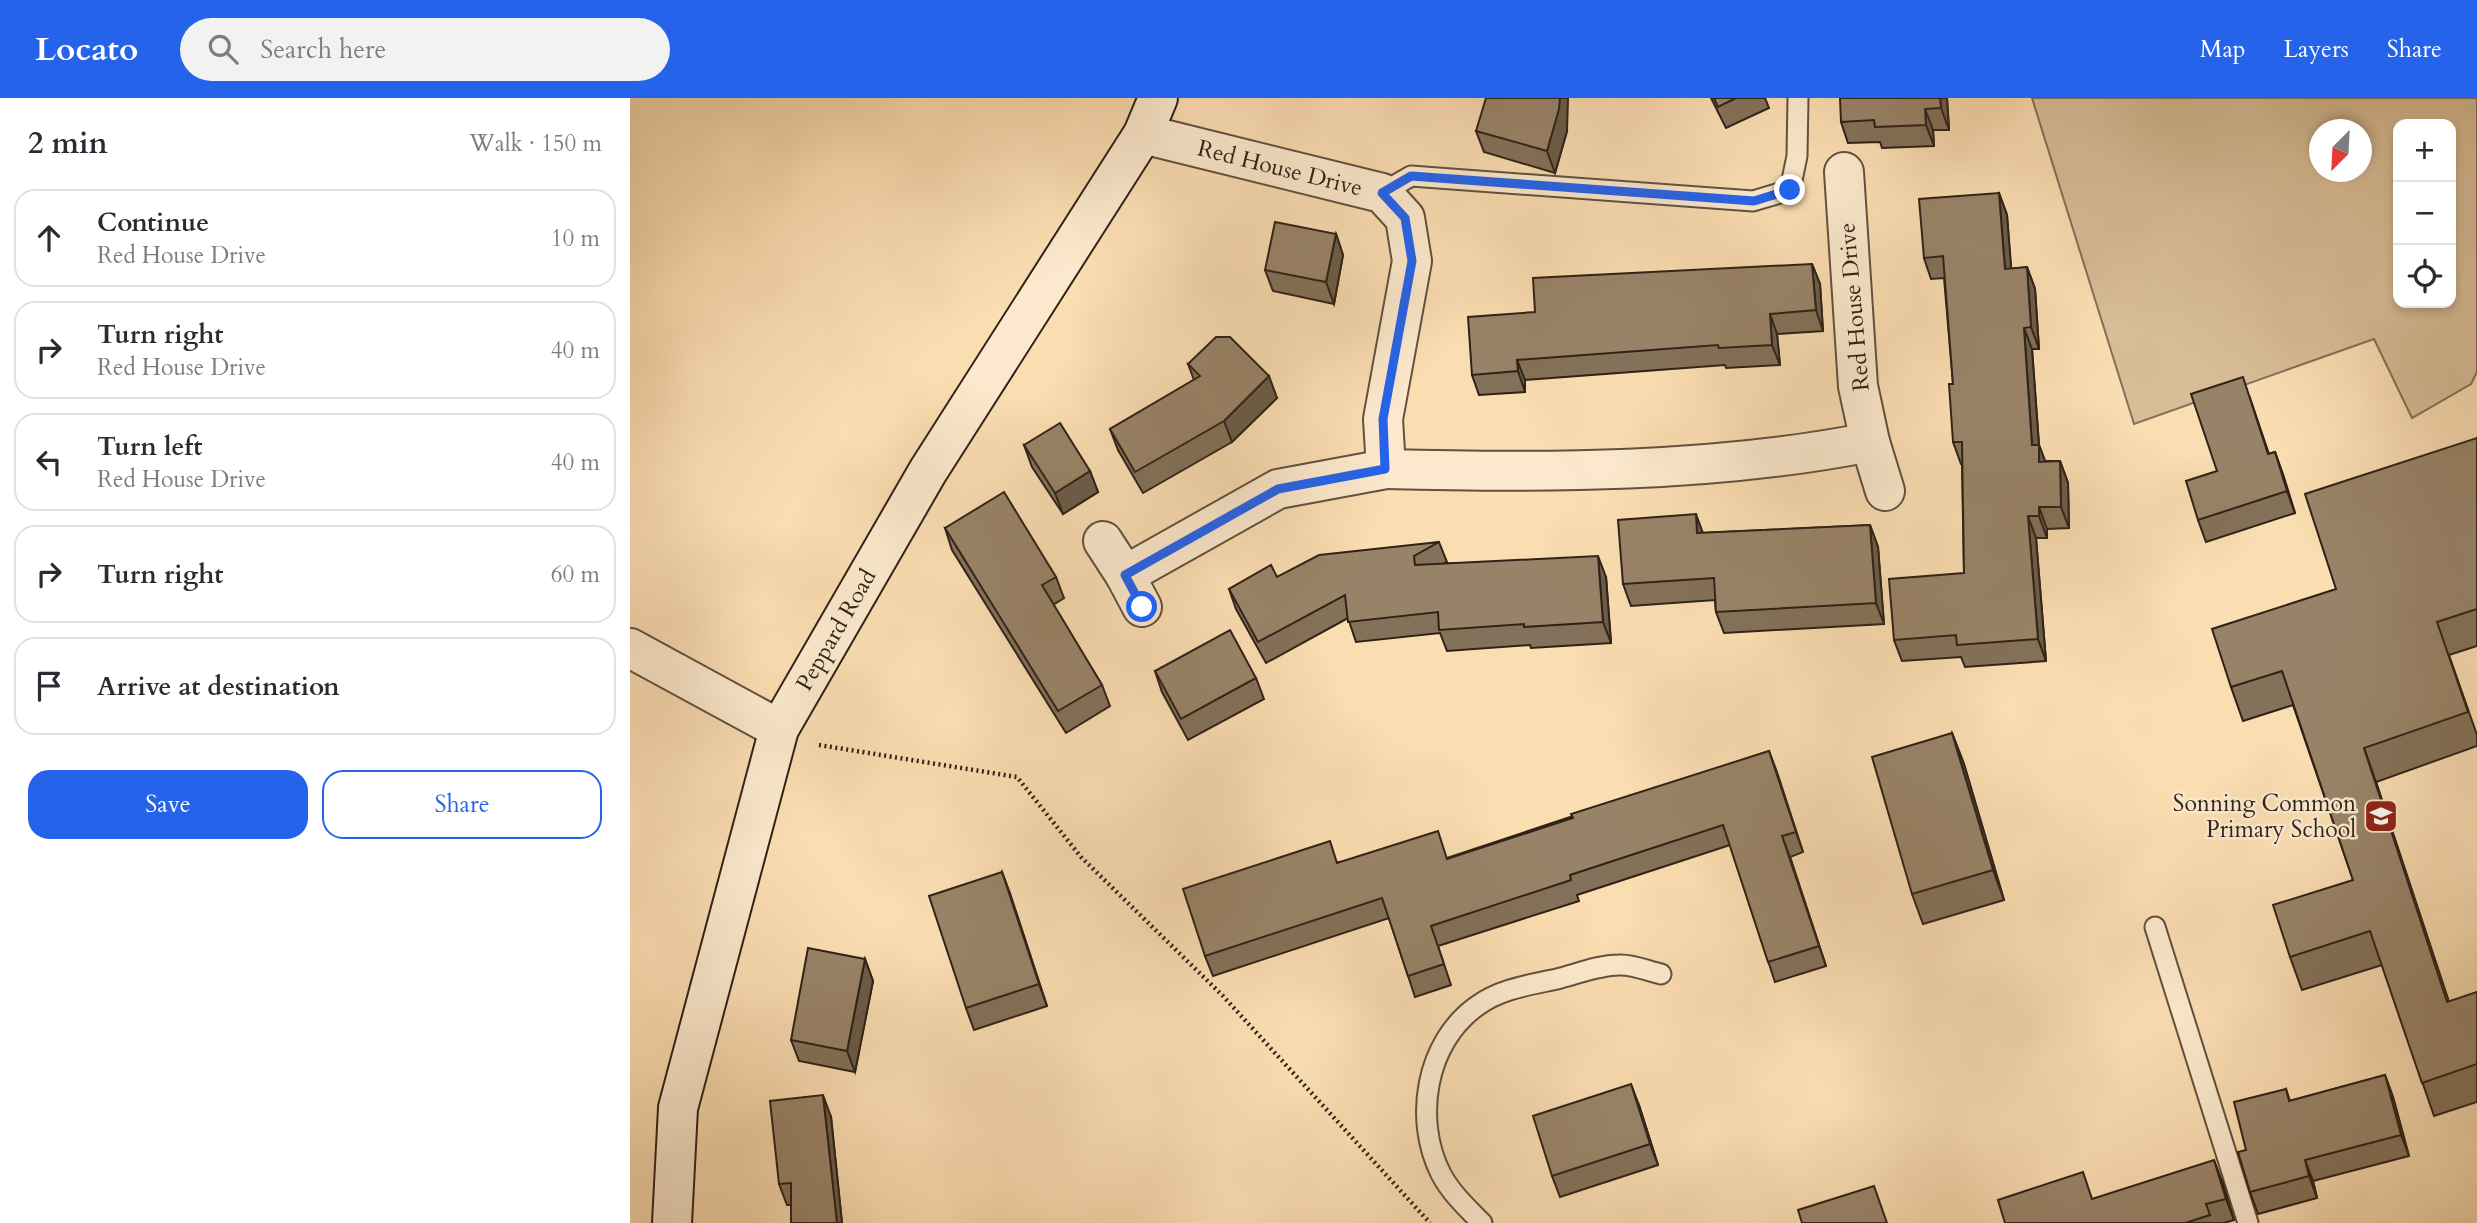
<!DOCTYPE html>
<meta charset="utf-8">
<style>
:root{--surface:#fff;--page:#f2f2f3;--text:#2b2b33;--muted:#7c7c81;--line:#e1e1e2;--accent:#2563eb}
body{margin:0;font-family:Cardo,serif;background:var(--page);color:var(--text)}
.controls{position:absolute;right:21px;top:21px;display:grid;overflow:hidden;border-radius:14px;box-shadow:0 4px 10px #0003}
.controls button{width:63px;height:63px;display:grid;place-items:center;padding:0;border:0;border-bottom:2px solid var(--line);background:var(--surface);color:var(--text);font:35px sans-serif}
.compass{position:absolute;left:1679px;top:21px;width:63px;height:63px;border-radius:50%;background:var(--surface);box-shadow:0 4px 10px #0003;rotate:204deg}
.stop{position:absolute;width:21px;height:21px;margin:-16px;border:5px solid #2563eb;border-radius:50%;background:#fff}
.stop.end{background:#2563eb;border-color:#fff;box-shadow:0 2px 7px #0008}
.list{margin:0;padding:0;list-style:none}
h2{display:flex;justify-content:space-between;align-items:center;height:91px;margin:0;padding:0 28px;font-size:30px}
h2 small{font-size:23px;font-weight:400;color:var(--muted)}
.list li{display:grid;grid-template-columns:46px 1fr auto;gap:21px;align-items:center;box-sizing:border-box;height:98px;margin:0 14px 14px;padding:0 14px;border:2px solid var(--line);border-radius:21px}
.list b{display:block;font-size:26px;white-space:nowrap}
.list p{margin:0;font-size:23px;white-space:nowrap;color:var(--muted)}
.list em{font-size:23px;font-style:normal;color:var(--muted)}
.actions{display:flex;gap:14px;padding:21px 28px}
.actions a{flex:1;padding:16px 0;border:2px solid var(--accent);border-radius:21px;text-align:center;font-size:24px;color:var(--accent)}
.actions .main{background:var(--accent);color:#fff}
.icon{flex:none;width:38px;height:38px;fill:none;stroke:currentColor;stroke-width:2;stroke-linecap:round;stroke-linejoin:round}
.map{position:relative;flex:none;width:1847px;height:1125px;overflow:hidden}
header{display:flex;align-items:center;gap:42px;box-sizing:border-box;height:98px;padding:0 35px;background:var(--accent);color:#fff}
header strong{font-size:33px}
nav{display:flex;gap:38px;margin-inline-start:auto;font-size:24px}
.search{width:490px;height:63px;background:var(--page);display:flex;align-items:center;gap:18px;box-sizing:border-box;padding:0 24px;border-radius:38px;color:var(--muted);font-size:26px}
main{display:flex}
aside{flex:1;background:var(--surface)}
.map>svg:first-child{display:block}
.green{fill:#d8bd98;stroke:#837058;stroke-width:2;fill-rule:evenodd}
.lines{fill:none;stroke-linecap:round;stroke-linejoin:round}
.service-casing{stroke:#61513e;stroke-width:23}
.minor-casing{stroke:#61513e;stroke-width:42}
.secondary-casing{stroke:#2e2218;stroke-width:42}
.path{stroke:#2e2218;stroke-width:4.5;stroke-dasharray:2 3.5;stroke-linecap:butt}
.service{stroke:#fce9cd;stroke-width:19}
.minor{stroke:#fce9cd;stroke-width:38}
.secondary{stroke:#fce9cd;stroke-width:38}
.wall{fill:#847159;stroke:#2e2218;stroke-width:2}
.shaded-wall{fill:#6b5c49;stroke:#2e2218;stroke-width:2}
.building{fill:#998368;stroke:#2e2218;stroke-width:2}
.route{stroke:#2563eb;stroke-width:9}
.labels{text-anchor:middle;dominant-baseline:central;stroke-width:5;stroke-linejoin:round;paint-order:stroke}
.street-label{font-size:23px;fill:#2e2218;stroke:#fce9cd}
.poi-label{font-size:23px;fill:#2e2218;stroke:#fce9cd;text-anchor:end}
</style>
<header>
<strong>Locato</strong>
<div class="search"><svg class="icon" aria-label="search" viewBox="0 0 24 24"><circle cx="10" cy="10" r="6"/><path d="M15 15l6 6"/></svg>Search here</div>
<nav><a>Map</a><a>Layers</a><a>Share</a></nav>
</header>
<main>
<aside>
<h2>2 min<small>Walk · 150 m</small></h2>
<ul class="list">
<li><svg class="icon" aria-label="ahead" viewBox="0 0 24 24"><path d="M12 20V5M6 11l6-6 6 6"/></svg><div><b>Continue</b><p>Red House Drive</p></div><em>10 m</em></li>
<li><svg class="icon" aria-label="right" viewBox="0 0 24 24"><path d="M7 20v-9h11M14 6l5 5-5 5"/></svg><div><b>Turn right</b><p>Red House Drive</p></div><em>40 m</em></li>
<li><svg class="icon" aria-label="left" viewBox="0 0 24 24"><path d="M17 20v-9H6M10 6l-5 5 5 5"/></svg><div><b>Turn left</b><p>Red House Drive</p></div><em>40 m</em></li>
<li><svg class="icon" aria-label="right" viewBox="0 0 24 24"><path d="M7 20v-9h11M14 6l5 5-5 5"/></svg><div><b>Turn right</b></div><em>60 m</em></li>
<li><svg class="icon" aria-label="arrive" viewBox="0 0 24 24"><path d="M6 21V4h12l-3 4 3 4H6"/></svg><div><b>Arrive at destination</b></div></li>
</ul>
<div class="actions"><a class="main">Save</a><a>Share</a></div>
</aside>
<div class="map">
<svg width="1847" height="1125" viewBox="0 0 1847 1125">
<rect width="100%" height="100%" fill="#fbddb2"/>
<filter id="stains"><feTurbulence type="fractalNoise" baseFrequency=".00286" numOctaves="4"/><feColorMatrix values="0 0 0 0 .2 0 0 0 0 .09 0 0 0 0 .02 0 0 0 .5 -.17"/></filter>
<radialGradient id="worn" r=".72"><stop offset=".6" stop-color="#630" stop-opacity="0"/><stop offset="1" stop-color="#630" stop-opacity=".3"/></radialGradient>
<!-- green -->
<path class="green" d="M 1402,0 L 1847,0 L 1847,274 L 1841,286 L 1782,320 L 1744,241 L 1504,326 ZM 1768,26 L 1821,26 L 1821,205 L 1768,205 ZM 1689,32 L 1731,32 L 1731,74 L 1689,74 Z"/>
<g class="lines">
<!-- service casing -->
<g class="service-casing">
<g id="service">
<polyline points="752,95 781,78 1123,103 1160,92 1167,58 1168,0"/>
<polyline points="1525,829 1618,1125"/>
<path d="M 852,1125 C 837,1110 821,1095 811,1076 C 783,1021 796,944 847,908 C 870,891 899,887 927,881 C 947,876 969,867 989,867 C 1002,866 1018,873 1031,876"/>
</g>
</g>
<!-- minor casing -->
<g class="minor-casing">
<g id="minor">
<path d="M 513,36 L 752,95 L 775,120 L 782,163 L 753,321 L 756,371 C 914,375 1084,375 1240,344 L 1228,288 L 1214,74"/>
<polyline points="1240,344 1255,393"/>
<polyline points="473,443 495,477"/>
<polyline points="512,509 495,477 648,391 756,371"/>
<polyline points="0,550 149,631"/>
</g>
</g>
<!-- secondary casing -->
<g class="secondary-casing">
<polyline id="secondary" points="42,1125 48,1010 149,631 298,373 513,36 528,0"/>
</g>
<!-- path -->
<polyline class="path" points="189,647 387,679 451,759 593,898 800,1125"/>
<!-- service -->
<use href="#service" class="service"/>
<!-- minor -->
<use href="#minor" class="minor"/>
<!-- secondary -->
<use href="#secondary" class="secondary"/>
</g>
<!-- wall -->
<g class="wall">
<polygon points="1081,0 1135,0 1139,10 1096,30"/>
<polygon points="1317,0 1319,32 1303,32 1304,48 1252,50 1250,44 1218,45 1211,24"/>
<polygon points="846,33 937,33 925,75 854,54"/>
<polygon points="1369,95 1377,117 1381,171 1397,169 1405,191 1409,251 1402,251 1409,347 1415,363 1430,363 1438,385 1439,430 1417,431 1417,440 1406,440 1416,563 1335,569 1331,559 1272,563 1264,542 1334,475 1332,366 1331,366 1323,344 1323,286 1314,180 1301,181 1294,160"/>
<polygon points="706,136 713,157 704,206 643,193 635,172"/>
<polygon points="1182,166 1190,186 1193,233 1147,236 1150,267 1096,270 1095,267 895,282 895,294 849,297 842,277 905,214"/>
<polygon points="558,266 647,300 602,344 513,395 488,352 480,331 564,282"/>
<polygon points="1620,300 1639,356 1645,354 1665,415 1576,444 1568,422 1587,373"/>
<polygon points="1847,340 1847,548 1819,557 1847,637 1847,648 1746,684 1819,904 1847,894 1847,1004 1804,1018 1752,867 1672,892 1660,859 1723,782 1663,607 1613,623 1601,589 1706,491"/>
<polygon points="394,347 460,373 468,394 433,416 402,369"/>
<polygon points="1240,427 1248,449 1254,526 1094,535 1086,514 1085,502 1001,508 993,486 1073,435"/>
<polygon points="315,430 426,479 434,500 423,507 472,587 480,608 436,635 322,452"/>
<polygon points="809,444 817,464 815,465 976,479 981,545 901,550 900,547 817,553 810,535 726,544 718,520 636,565 606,511 599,491"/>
<polygon points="525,573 626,580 634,601 558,642 532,594"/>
<polygon points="1322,635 1334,666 1374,802 1293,826 1282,796"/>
<polygon points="1139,653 1173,754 1160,759 1196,868 1145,884 1100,747 947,797 949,803 808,848 821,887 785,899 759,820 583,878 575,858 708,764 817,760"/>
<polygon points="372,774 417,908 344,932 336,910"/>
<polygon points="235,861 243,883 225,974 169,963 161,942"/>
<polygon points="1755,977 1763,999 1779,1058 1683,1083 1687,1100 1628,1116 1620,1094 1616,1052 1656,991 1660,1003"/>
<polygon points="1009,1007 1028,1067 930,1099 922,1078"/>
<polygon points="201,1019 212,1125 161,1125 161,1107 157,1107 149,1086"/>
<polygon points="1592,1083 1604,1122 1594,1125 1375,1125 1463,1101"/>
</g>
<!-- shaded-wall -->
<g class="shaded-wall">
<polygon points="930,0 938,0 937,33 925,75 917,53"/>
<polygon points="1310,0 1317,0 1319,32 1311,10"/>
<polygon points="1295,11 1303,32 1304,48 1296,27"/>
<polygon points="1369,95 1377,117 1383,193 1375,171"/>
<polygon points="706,136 713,157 704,206 696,184"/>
<polygon points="1182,166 1190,186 1193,233 1186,212"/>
<polygon points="1397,169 1405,191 1409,251 1401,229"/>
<polygon points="1140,216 1147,236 1150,267 1142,247"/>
<polygon points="1394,230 1402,251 1409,347 1417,368 1410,368 1402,347"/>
<polygon points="887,262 895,282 895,294 888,273"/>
<polygon points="639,278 647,300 602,344 594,323"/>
<polygon points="1645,354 1653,376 1665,415 1657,393"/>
<polygon points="1430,363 1438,385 1439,430 1431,409"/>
<polygon points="460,373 468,394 433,416 425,395"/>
<polygon points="1409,409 1417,431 1417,440 1409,418"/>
<polygon points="1066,416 1074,438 1067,435"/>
<polygon points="1398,418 1406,440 1416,563 1408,541"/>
<polygon points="1240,427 1248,449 1254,526 1246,505"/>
<polygon points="968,458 976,479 981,545 973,524"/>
<polygon points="1322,635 1334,666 1374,802 1363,772"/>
<polygon points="1734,650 1746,684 1830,937 1817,904"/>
<polygon points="1139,653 1147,674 1173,754 1166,734"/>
<polygon points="1152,738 1160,759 1196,868 1189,848"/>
<polygon points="372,774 380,795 417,908 409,886"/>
<polygon points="235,861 243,883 225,974 217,953"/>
<polygon points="1755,977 1763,999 1779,1058 1771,1037"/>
<polygon points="1001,986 1009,1007 1028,1067 1020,1046"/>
<polygon points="193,997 201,1019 212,1125 207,1125"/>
<polygon points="1584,1062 1592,1083 1604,1122 1596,1101"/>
<polygon points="1675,1062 1683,1083 1687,1100 1679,1078"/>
</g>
<!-- building -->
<g class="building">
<polygon points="856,0 930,0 929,11 917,53 846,33"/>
<polygon points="1084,0 1106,0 1088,9"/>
<polygon points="1210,0 1310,0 1311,10 1295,11 1296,27 1245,29 1244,22 1211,24"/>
<polygon points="1369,95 1375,171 1397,169 1401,229 1394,230 1402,347 1409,347 1409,364 1430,363 1431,409 1409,409 1409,418 1398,418 1408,541 1327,547 1326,537 1264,542 1259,481 1334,475 1332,344 1323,344 1319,286 1323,286 1313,158 1294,160 1289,101"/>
<polygon points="645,124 706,136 696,184 635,172"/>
<polygon points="1182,166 1186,212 1140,216 1142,247 1089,250 1088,247 887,262 888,273 842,277 838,219 905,214 903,180"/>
<polygon points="586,239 600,239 639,278 594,323 505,374 480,331 570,278 558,266"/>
<polygon points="1613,279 1638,356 1645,354 1657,393 1568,422 1556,383 1587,373 1561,296"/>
<polygon points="430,325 460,373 425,395 394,347"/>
<polygon points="1847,340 1847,511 1807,524 1838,614 1734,650 1817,904 1847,894 1847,966 1792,985 1740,833 1660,859 1643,807 1723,782 1652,573 1601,589 1582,531 1706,491 1675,396"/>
<polygon points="374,394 426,479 412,487 472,587 428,613 315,430"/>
<polygon points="1066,416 1067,435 1240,427 1246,505 1086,514 1084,480 993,486 988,422"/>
<polygon points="809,444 784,458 785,467 968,458 973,524 894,529 894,526 809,532 808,514 718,524 715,497 628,544 599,491 641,467 647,479 689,457"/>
<polygon points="600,532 626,580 551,621 525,573"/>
<polygon points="1322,635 1363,772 1282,796 1242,659"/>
<polygon points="1139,653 1166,734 1152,738 1189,848 1138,864 1093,727 940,777 941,782 801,828 814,866 778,878 752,800 575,858 553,791 700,743 707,765 808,733 817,761 943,720 941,716"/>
<polygon points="372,774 409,886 336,910 299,798"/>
<polygon points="178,850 235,861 217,953 161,942"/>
<polygon points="1755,977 1771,1037 1675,1062 1679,1078 1620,1094 1608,1054 1616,1052 1604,1004 1656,991 1659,1003"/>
<polygon points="1001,986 1020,1046 922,1078 903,1018"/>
<polygon points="193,997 207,1125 161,1125 161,1085 149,1086 140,1003"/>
<polygon points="1584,1062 1596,1101 1576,1106 1580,1117 1555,1125 1375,1125 1368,1102 1453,1074 1462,1101"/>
<polygon points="1244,1088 1257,1125 1172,1125 1168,1112"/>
</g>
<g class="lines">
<!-- route -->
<polyline class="route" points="512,509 495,477 648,391 755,371 753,321 782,163 775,120 752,95 781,78 1124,103 1160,92"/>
</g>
<!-- icons -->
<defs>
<g id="school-square" transform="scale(1.75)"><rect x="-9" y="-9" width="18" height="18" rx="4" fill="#8f2418" stroke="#fce9cd"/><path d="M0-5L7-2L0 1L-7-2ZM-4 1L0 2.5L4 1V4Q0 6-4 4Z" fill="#fff"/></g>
</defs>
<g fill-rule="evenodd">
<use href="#school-square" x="1751" y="718"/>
</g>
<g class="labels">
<!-- street labels -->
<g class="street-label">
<text transform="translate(650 70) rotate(14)">Red House Drive</text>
<text transform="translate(1224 209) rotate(-95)">Red House Drive</text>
<text transform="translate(206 532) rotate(-60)">Peppard Road</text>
</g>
<!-- poi labels -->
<g class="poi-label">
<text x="1726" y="705">Sonning Common<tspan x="1726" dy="26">Primary School</tspan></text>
</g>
</g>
<rect width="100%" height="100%" filter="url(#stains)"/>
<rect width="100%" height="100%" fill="url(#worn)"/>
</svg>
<div class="controls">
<button>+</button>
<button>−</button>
<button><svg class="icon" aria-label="locate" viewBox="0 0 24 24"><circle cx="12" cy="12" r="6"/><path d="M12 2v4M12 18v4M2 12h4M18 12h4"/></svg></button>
</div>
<svg class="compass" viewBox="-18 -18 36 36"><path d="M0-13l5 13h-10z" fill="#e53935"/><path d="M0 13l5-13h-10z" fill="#7c7c81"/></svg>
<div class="stop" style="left:512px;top:509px"></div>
<div class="stop end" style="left:1160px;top:92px"></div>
</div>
</main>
